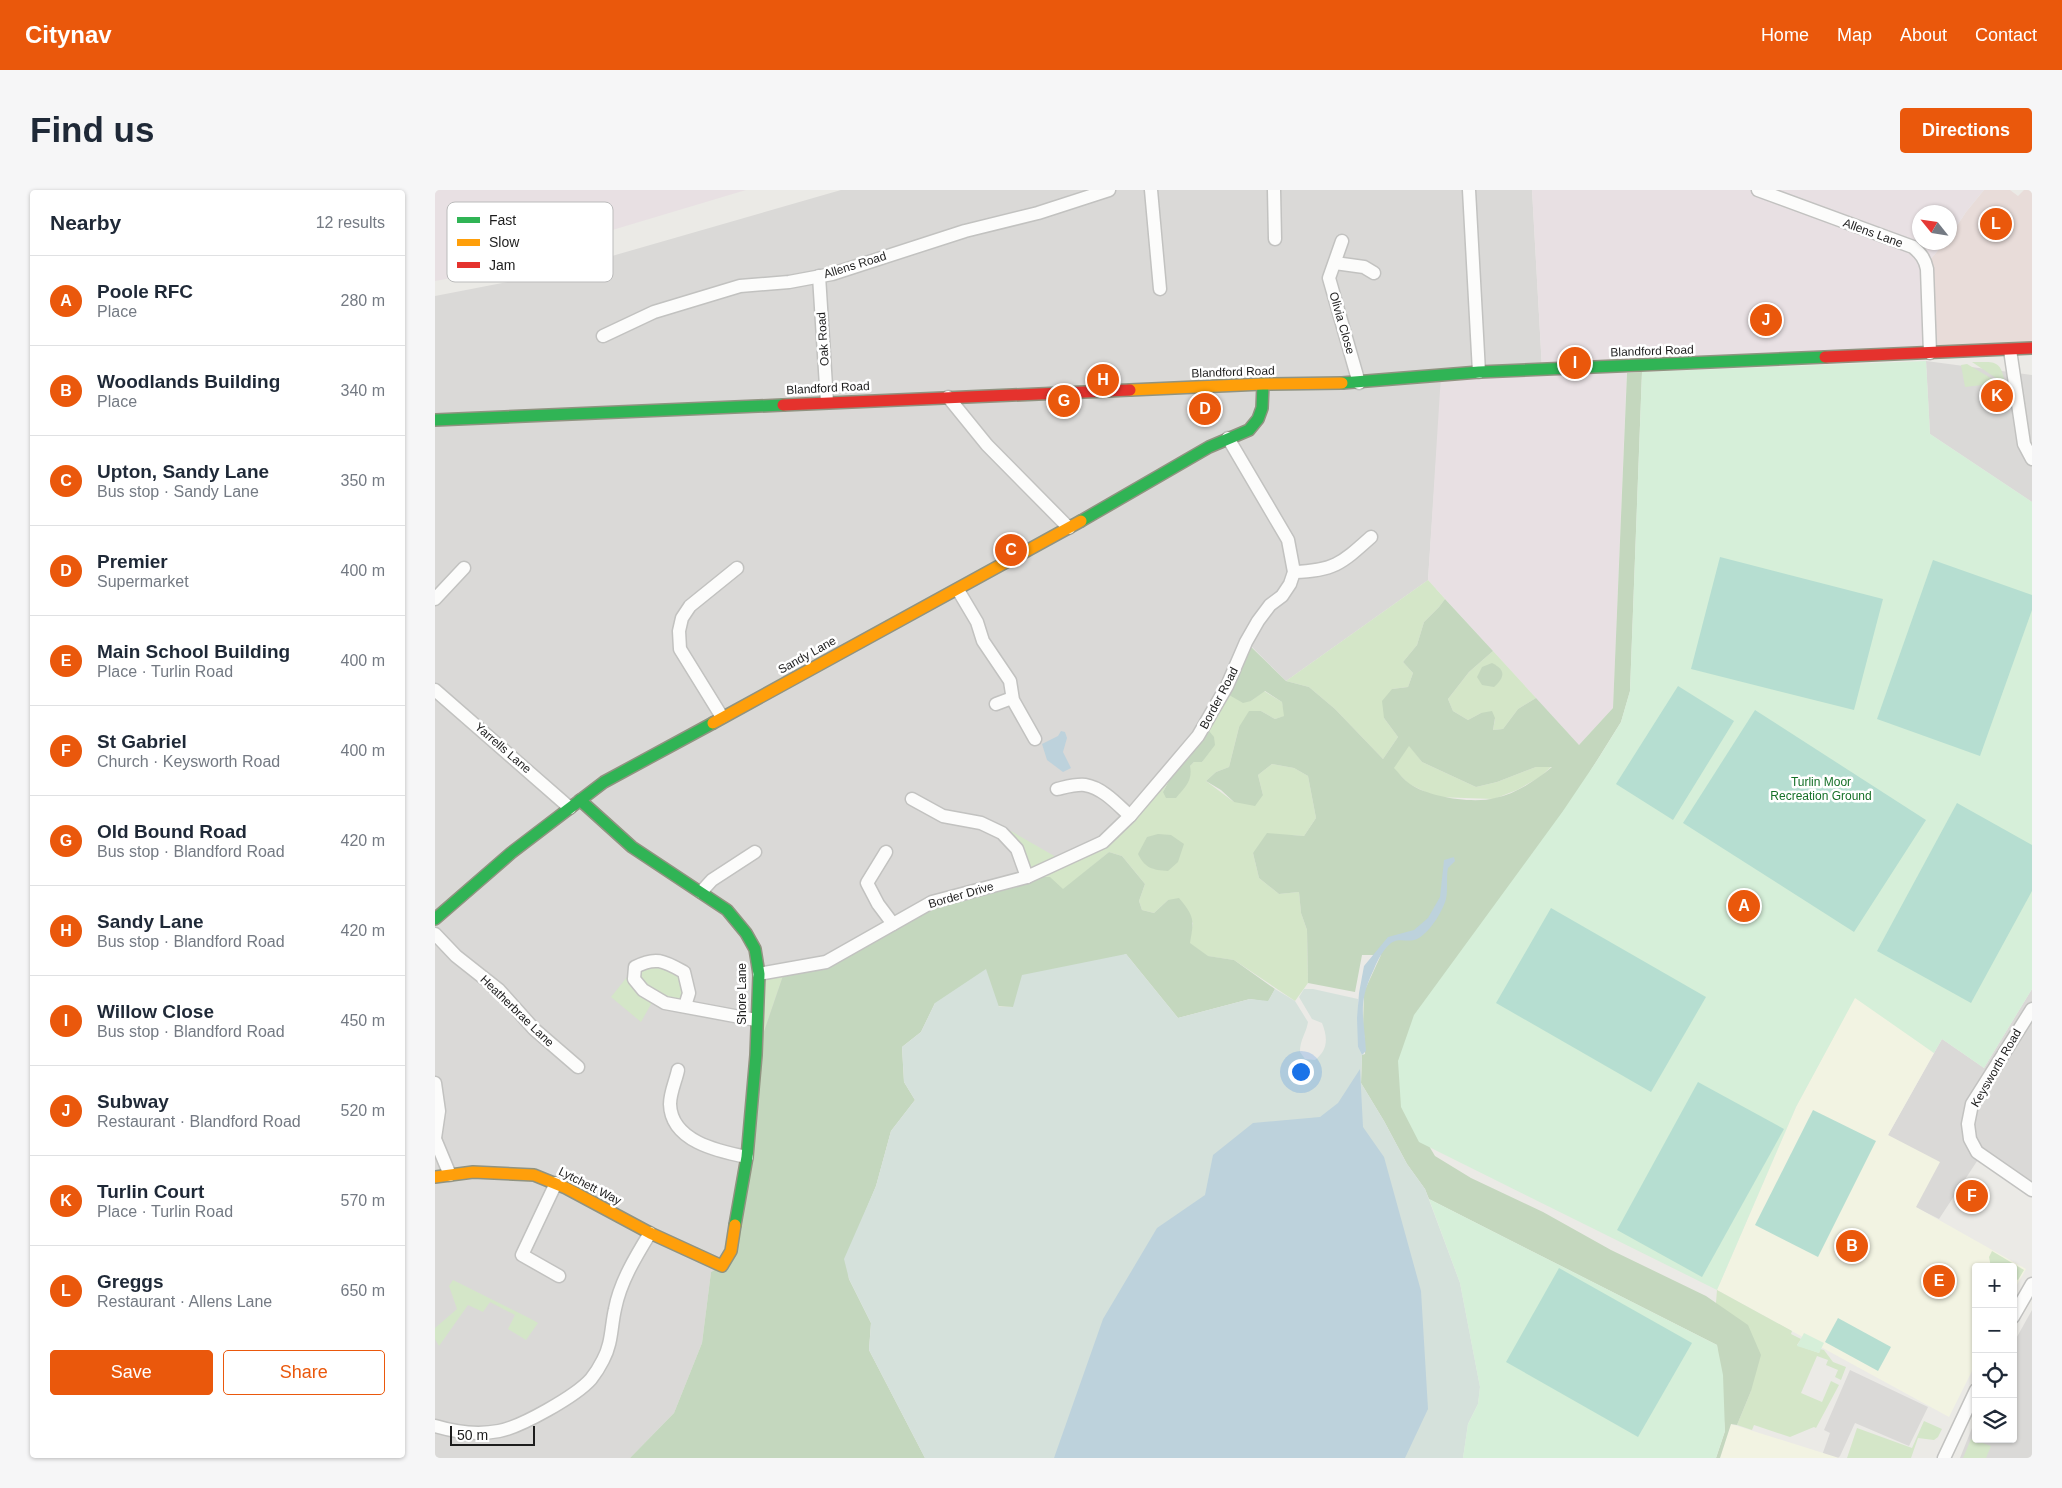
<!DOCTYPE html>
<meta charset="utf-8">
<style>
:root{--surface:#fff;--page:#f6f6f7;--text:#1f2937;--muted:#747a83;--line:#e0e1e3;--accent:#ea580c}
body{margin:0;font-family:Arial,sans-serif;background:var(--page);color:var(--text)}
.controls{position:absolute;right:15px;bottom:15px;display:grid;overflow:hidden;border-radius:5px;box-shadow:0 1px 4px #0004}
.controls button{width:45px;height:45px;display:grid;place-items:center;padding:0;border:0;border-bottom:1px solid var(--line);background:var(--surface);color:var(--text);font:25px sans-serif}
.compass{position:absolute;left:1477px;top:15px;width:45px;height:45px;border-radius:50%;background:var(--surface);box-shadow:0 1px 4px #0004;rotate:300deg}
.scale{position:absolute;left:15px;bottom:12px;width:85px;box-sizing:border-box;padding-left:5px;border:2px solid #1d1d1d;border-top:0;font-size:14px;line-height:18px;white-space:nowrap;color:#1d1d1d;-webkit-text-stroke:4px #fff;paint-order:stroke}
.you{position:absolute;left:865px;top:881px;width:18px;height:18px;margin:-12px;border:4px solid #fff;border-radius:50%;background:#1a73e8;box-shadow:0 0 0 8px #1a73e833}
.badge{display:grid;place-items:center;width:32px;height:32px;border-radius:50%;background:var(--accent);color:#fff;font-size:16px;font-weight:700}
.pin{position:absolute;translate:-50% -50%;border:2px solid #fff;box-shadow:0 1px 5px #0006}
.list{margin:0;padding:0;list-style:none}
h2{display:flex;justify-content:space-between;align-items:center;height:65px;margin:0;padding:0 20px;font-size:21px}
h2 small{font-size:16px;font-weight:400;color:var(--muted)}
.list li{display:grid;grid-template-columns:32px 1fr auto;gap:15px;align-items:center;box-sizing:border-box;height:90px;padding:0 20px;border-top:1px solid var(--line)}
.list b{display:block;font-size:19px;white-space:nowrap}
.list p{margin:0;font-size:16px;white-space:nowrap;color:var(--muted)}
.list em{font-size:16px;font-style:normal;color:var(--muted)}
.actions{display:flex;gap:10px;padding:15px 20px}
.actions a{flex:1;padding:11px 0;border:1px solid var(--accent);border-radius:5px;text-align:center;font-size:18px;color:var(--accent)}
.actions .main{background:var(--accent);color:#fff}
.icon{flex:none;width:28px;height:28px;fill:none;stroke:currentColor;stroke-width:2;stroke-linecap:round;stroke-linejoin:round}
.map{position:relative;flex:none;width:1597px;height:1268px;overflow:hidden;border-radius:5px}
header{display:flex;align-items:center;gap:30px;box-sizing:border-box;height:70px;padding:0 25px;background:var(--accent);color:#fff}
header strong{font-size:24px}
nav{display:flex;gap:28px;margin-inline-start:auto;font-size:18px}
.intro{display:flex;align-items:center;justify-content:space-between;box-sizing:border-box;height:120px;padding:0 30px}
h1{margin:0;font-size:35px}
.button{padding:12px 22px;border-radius:5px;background:var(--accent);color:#fff;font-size:18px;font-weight:700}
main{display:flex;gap:30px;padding:0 30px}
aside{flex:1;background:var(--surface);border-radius:5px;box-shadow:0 1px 4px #0004}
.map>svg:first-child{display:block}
.residential{fill:#dad9d7}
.commercial{fill:#e8dcd9}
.industrial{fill:#e8e0e3}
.education{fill:#f2f3e2}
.grass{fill:#d4e6c8;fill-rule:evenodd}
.forest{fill:#c4d7be;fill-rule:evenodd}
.wetland{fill:#d5e1db}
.park{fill:#d6efd9}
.pitch{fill:#b6ded1}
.water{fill:#bdd2dc}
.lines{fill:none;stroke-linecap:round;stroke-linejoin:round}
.street-casing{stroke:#c2c2c0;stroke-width:15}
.fast-casing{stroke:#909380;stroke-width:14}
.slow-casing{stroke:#909380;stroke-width:14}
.jam-casing{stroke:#909380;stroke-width:14}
.street{stroke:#fcfcfb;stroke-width:12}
.fast{stroke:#30b455;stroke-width:11}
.slow{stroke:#ff9f0a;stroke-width:11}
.jam{stroke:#e5322d;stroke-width:11}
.labels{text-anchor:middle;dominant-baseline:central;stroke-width:5;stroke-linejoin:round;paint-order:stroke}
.street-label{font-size:12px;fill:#1d1d1d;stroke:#fff}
.park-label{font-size:12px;fill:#167028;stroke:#fff}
.key{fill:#fff;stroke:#bbb;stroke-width:1}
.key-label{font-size:14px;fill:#1d1d1d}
</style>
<header>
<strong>Citynav</strong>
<nav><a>Home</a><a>Map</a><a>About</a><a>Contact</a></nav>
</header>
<div class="intro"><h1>Find us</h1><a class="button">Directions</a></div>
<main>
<aside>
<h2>Nearby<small>12 results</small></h2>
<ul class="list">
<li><span class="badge">A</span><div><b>Poole RFC</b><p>Place</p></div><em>280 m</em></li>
<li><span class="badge">B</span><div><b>Woodlands Building</b><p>Place</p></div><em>340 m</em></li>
<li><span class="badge">C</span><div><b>Upton, Sandy Lane</b><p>Bus stop · Sandy Lane</p></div><em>350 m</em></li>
<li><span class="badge">D</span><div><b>Premier</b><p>Supermarket</p></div><em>400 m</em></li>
<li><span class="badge">E</span><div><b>Main School Building</b><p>Place · Turlin Road</p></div><em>400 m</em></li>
<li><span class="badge">F</span><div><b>St Gabriel</b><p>Church · Keysworth Road</p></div><em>400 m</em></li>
<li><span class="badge">G</span><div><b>Old Bound Road</b><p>Bus stop · Blandford Road</p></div><em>420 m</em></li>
<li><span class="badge">H</span><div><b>Sandy Lane</b><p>Bus stop · Blandford Road</p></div><em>420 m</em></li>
<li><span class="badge">I</span><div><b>Willow Close</b><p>Bus stop · Blandford Road</p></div><em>450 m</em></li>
<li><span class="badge">J</span><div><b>Subway</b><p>Restaurant · Blandford Road</p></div><em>520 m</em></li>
<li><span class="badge">K</span><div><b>Turlin Court</b><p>Place · Turlin Road</p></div><em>570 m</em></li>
<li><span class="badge">L</span><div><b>Greggs</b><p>Restaurant · Allens Lane</p></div><em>650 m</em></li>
</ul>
<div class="actions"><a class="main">Save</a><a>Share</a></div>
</aside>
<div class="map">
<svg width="1597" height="1268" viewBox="0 0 1597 1268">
<rect width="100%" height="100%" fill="#ebeae6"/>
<!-- residential -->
<g class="residential">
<polygon points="406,0 1097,0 1107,179 1007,185 993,390 851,491 812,452 763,546 668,652 321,865 287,1076 276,1082 267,1153 239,1223 195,1268 0,1268 0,106 118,83"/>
<polygon points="1491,171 1597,185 1597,312 1495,244"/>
<polygon points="1597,799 1597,993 1548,962 1504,1029 1480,1017 1453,945 1507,849 1549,878"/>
<polygon points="1597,1120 1597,1268 1525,1268 1541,1228 1541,1249 1578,1249 1578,1154"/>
<polygon points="1415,1180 1493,1217 1474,1256 1420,1233 1405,1266 1403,1268 1386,1268 1395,1243 1389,1240"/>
</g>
<!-- commercial -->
<polygon class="commercial" points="1549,0 1575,0 1583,6 1589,0 1597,0 1597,158 1495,163 1491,75 1509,53 1514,52 1515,46 1531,22"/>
<!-- industrial -->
<g class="industrial">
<polygon points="0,0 311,0 17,88 0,91"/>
<polygon points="1097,0 1549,0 1531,22 1515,46 1514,22 1484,22 1484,52 1509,53 1491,75 1495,163 1192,176 1178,518 1144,555 993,390 1006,185 1107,179"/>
</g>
<!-- education -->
<g class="education">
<polygon points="1420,807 1499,863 1453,945 1505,972 1481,1017 1591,1079 1578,1102 1578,1077 1541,1077 1541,1173 1514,1227 1282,1100 1361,917"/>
<polygon points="1296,1234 1404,1268 1285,1268"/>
</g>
<!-- grass -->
<g class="grass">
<path d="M 1537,172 C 1560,172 1566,169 1570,194 Z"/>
<polygon points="1532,174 1564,193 1530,197 1526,175"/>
<polygon points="993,390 1010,409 1004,417 989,432 982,455 968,472 978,483 973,497 957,499 949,528 963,547 948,569 900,519 874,497 851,491"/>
<polygon points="1058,461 1101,508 1083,519 1068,539 1058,540 1060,529 1046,523 1033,530 1018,521 1013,509 1034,482"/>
<path d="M 829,501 L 847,512 L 850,526 L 840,529 L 826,521 L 804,537 L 794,577 L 781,582 L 771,591 L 799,612 L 828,605 L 823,585 L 837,574 L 859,578 L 873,586 L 881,628 L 869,646 L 852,645 L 818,663 L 824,688 L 844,704 L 864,702 L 866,723 L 872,740 L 873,793 L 860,811 L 799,770 L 772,766 L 754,753 L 758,733 L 733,710 L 719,723 L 707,720 L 704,711 L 710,694 L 687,666 L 674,662 L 628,700 L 592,687 L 567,643 L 576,641 L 628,671 L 668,652 L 695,626 L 789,502 L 816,511 ZM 774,541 L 771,565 L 767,572 L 759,572 L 728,602 L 737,585 L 753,569 L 766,548 Z"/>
<polygon points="974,555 987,572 1041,597 1062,592 1101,577 1117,576 1105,587 1082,600 1059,609 1001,607 974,594 958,578"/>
<polygon points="211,771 249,782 250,816 220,807 206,832 176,807 200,777"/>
<polygon points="350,780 321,865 324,784"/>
<polygon points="1557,1061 1589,1080 1583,1090 1578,1088 1578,1077 1556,1077 1554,1067"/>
<polygon points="18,1090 96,1129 103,1133 91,1150 73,1139 80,1125 55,1112 48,1122 33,1115 4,1156 0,1149 0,1138 22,1119 14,1096"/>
<polygon points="1282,1100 1357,1141 1356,1144 1366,1149 1362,1155 1384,1163 1385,1159 1389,1160 1398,1172 1411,1177 1406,1190 1400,1187 1403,1180 1391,1175 1393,1170 1382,1166 1366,1203 1387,1212 1396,1191 1404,1195 1381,1238 1379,1237 1355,1247 1319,1235 1317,1240 1302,1235 1316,1201 1281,1113"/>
<polygon points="1489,1231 1507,1239 1503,1247 1499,1250 1483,1248 1476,1268 1412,1268 1422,1238 1477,1258"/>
<polygon points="1536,1249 1556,1256 1551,1268 1528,1268"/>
</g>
<!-- forest -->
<g class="forest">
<path d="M 1207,182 L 1195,501 L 1186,532 L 1156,580 L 988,946 L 1000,966 L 1036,988 L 1108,1022 L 1176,1060 L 1271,1106 L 1313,1135 L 1326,1165 L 1316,1201 L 1302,1235 L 1296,1234 L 1285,1268 L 1281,1268 L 1290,1241 L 1282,1155 L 994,1009 L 990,999 L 972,974 L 949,931 L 926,893 L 927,865 L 930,864 L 930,852 L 928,837 L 929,802 L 946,765 L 927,765 L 920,802 L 873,793 L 872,740 L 866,723 L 864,702 L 844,704 L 824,688 L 818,663 L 832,643 L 869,646 L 881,628 L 873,586 L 859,578 L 837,574 L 823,585 L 828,605 L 820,616 L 799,612 L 786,600 L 771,591 L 781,582 L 794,577 L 804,537 L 814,521 L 826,521 L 840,529 L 849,526 L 847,512 L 830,501 L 816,511 L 808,513 L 789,502 L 811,452 L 851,491 L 874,497 L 900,519 L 948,569 L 963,547 L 949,528 L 947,511 L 957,499 L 973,497 L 978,483 L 968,472 L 982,455 L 989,432 L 1004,417 L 1010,409 L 1058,461 L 1034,482 L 1013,509 L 1018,521 L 1033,530 L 1046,523 L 1057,521 L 1060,528 L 1058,540 L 1068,539 L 1083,519 L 1101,508 L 1144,555 L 1178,518 L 1192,183 ZM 974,556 L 987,572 L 1041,597 L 1062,592 L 1101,577 L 1117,577 C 1101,590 1081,604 1060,608 C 1038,614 994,607 975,594 C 969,590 964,583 959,578 Z"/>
<path d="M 1057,473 C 1071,480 1070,487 1059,497 L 1047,495 L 1042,487 L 1047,477 Z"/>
<path d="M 774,541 L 779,547 L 780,555 L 767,572 L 759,572 L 755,576 C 758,591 750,597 741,608 L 731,608 L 728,602 L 737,585 L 753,569 L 766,548 Z"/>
<path d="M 723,644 L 736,645 L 749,654 L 743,672 L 733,681 C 717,680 710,678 703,664 L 712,647 Z"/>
<path d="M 674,662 L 687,666 L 710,694 L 704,711 L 707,720 L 719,723 L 733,710 L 744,708 C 760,727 759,730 755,753 L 773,766 L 799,770 L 840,799 L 833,812 L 815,809 L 743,828 L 691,764 L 578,817 L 500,813 L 486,842 L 467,857 L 469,892 L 480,910 L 456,941 L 441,996 L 411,1068 L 414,1089 L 436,1133 L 434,1160 L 490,1268 L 195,1268 L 239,1223 L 267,1153 L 276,1082 L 287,1076 L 321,865 L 350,780 L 391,772 L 477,723 L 592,687 L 615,687 L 628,699 Z"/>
</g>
<!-- wetland -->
<path class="wetland" d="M 691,764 L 743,828 L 815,809 L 833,811 L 840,799 L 860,811 L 873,832 C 871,844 865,849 865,862 L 870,869 L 880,870 C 893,860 893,848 887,833 L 877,829 L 864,807 L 869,799 L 878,799 L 923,809 L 923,857 L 927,865 L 926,893 L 949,931 L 972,974 L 990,999 L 1025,1093 L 1045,1197 L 1043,1214 L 1033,1234 L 1028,1268 L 490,1268 L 434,1160 L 436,1133 L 414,1089 L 409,1069 L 441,996 L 456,941 L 480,910 L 469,892 L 467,857 L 486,842 L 500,813 L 551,779 L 564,817 L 578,817 L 587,785 Z"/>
<!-- park -->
<g class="park">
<polygon points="1491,171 1495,244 1597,312 1597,799 1549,878 1507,849 1499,863 1420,808 1361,917 1282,1100 984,952 966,917 963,871 979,825 1128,621 1163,569 1186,532 1195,501 1207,182"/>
<polygon points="994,1009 1282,1155 1288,1185 1290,1241 1281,1268 1028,1268 1033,1234 1043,1214 1045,1197 1025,1093"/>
<polygon points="1369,1143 1389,1153 1384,1163 1362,1156"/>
</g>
<!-- pitch -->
<g class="pitch">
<polygon points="1285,367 1448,409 1419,520 1256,479"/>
<polygon points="1498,370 1597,405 1597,420 1545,566 1442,529"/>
<polygon points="1243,496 1299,531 1238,630 1181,594"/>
<polygon points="1320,520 1491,630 1419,742 1248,633"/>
<polygon points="1522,613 1597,655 1597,701 1536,813 1442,761"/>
<polygon points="1116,718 1271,807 1216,902 1061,813"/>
<polygon points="1263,892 1349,939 1267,1087 1182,1040"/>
<polygon points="1378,920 1441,951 1383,1067 1320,1035"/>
<polygon points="1124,1078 1257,1153 1203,1247 1071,1172"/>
<polygon points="1403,1128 1456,1157 1443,1181 1390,1152"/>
</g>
<!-- water -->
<g class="water">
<polygon points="626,541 630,542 632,548 628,562 636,578 628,582 612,570 607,554 623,546"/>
<path d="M 1019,667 L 1020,671 L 1013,678 C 1011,688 1013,700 1011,709 C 1007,723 994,743 982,749 C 973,753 964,747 956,753 C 948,760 943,769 939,779 C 922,814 929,825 931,861 L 927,865 L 923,857 L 922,828 L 924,803 L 929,776 L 953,747 L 979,740 L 993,728 L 1005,707 L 1009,670 Z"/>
<polygon points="925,879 928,937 949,967 986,1101 993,1219 970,1268 619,1268 668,1129 722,1038 770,1005 778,965 818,933 885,927 903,913"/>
</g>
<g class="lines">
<!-- street casing -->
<g class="street-casing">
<g id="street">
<polyline points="716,0 725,99"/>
<polyline points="839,0 840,49"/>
<polyline points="1034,0 1044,182"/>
<path d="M 1323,0 L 1478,57 C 1486,64 1490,69 1492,79 L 1495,163"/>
<polyline points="907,51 894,88 924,193"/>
<polyline points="900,73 929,77 939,83"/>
<polyline points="384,86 392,212"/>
<polyline points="168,146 219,122 305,96 354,92 397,84 530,41 603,23 674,0"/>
<polyline points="1575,160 1589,254 1597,269"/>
<polyline points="513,207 552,255 634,338"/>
<path d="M 859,382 C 899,381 907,373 936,347"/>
<polyline points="523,400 542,432 548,451 575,491 578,510 600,549"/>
<polyline points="0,409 29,378"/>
<polyline points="0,500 135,618"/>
<polyline points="561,514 577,508"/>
<polyline points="287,527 245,459 244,441 247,428 255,416 302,378"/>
<path d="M 622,599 C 631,597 641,594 650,595 C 668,598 682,614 695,626"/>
<polyline points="477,609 508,626 546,633 567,643 582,659 592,687"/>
<polyline points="451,662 432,693 443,714 458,734"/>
<polyline points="266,702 277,690 320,662"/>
<polyline points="0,744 21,766 64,800 99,839 143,877"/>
<polyline points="324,784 391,772 497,712 592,687 668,652 695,626 763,546 792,496 811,452 823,431 835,415 847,406 855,394 859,382 853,350 793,248"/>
<path d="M 250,816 L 254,803 L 249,782 C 229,771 221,766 200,777 L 199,789 L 208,800 L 230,813 L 321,830"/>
<polyline points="1597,819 1537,914 1533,934 1535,949 1542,962 1597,1000"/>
<path d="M 243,880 C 241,890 235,903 235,914 C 236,951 282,961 312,967"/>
<polyline points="0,948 4,921 0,893"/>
<polyline points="0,949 15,985"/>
<polyline points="121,993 87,1065 124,1086"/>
<polyline points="1578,1127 1597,1094"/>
<path d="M 0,1236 C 20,1242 43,1245 64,1241 C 86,1237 141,1206 156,1189 C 160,1184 165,1176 168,1170 C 177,1154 176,1136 180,1119 C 185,1092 201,1066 215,1043"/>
<polyline points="1509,1268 1541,1200"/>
</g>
</g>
<!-- fast casing -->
<g class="fast-casing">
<g id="fast">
<polyline points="907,193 1044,182 1390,167"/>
<polyline points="0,230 348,215"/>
<polyline points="646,331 774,257 814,240 823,229 827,218 828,194"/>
<polyline points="145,610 197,657 292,720 311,743 320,759 324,784 321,865 312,967 300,1035"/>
<polyline points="0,729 76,663 169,592 278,533"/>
</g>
</g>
<!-- slow casing -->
<g class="slow-casing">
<g id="slow">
<polyline points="695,200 828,194 907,193"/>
<polyline points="278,533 646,331"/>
<polyline points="0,987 38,982 99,985 131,998 215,1043 287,1076 296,1061 300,1035"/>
</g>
</g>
<!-- jam casing -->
<g class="jam-casing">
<g id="jam">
<polyline points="1390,167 1597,158"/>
<polyline points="348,215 695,200"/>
</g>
</g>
<!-- street -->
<use href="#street" class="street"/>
<!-- fast -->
<use href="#fast" class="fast"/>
<!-- slow -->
<use href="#slow" class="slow"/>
<!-- jam -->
<use href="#jam" class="jam"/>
</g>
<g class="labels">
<!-- street labels -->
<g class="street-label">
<text transform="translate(1438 43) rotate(20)">Allens Lane</text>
<text transform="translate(420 75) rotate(-17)">Allens Road</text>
<text transform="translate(907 133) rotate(74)">Olivia Close</text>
<text transform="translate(388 149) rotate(-94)">Oak Road</text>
<text transform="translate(1217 161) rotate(-2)">Blandford Road</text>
<text transform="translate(798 182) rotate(-2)">Blandford Road</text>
<text transform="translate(393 198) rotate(-3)">Blandford Road</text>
<text transform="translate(372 465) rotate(-29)">Sandy Lane</text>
<text transform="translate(784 508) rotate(-62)">Border Road</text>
<text transform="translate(68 558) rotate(41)">Yarrells Lane</text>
<text transform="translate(526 705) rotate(-16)">Border Drive</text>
<text transform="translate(307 804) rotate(-90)">Shore Lane</text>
<text transform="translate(82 821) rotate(44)">Heatherbrae Lane</text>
<text transform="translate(1561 878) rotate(-60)">Keysworth Road</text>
<text transform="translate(155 996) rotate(27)">Lytchett Way</text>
</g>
<!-- park labels -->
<g class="park-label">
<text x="1386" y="592">Turlin Moor<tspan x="1386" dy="14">Recreation Ground</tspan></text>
</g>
</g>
<!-- legend -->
<rect x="12" y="12" width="166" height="80" rx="8" class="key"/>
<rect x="22" y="27" width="23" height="6" fill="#30b455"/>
<rect x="22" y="49" width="23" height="7" fill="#ff9f0a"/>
<rect x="22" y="72" width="23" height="6" fill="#e5322d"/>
<g class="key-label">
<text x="54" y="35">Fast</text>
<text x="54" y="57">Slow</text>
<text x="54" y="80">Jam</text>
</g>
</svg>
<div class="controls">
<button>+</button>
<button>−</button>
<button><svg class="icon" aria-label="locate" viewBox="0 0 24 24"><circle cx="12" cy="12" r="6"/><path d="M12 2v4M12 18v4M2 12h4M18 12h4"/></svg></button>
<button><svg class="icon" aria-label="layers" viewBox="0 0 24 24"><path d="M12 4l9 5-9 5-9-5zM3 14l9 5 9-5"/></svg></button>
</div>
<svg class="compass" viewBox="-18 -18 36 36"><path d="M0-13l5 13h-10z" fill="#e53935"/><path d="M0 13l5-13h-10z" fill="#747a83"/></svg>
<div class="scale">50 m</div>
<div class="you"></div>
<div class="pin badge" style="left:1309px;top:716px">A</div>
<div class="pin badge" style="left:1417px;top:1056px">B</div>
<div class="pin badge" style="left:576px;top:360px">C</div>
<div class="pin badge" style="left:770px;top:219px">D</div>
<div class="pin badge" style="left:1504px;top:1091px">E</div>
<div class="pin badge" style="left:1537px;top:1006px">F</div>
<div class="pin badge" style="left:629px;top:211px">G</div>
<div class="pin badge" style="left:668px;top:190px">H</div>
<div class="pin badge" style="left:1140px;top:173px">I</div>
<div class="pin badge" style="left:1331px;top:130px">J</div>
<div class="pin badge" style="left:1562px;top:206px">K</div>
<div class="pin badge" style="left:1561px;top:34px">L</div>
</div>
</main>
